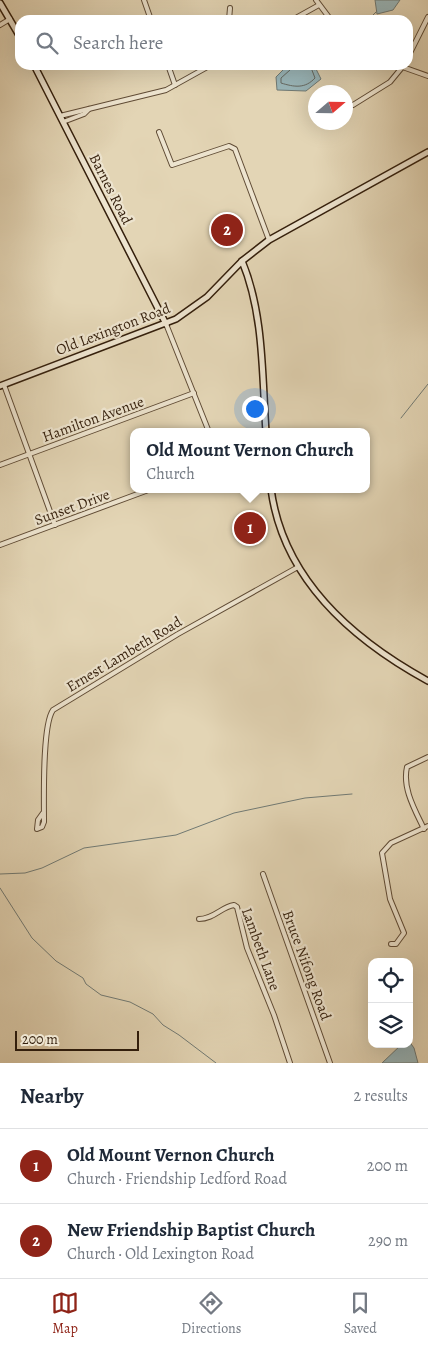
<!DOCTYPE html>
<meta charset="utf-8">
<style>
:root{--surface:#fff;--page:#f2f2f3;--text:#1f2937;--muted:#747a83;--line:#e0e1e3;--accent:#8f2418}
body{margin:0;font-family:Alegreya,serif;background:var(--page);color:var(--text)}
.controls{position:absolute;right:15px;bottom:15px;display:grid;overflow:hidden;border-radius:10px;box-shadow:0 5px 20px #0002}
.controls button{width:45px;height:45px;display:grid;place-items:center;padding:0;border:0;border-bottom:1px solid var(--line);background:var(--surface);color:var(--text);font:25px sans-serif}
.compass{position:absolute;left:308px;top:85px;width:45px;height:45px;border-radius:50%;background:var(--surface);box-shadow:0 5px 20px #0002;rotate:70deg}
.scale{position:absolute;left:15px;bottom:12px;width:124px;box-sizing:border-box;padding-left:5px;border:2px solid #341f0c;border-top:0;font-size:14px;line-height:18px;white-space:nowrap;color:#341f0c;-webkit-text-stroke:4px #ede4cf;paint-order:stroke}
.you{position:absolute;left:254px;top:408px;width:18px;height:18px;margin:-12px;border:4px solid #fff;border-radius:50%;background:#1a73e8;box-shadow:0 0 0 8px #1a73e833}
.badge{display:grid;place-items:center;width:32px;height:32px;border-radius:50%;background:var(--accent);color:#fff;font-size:16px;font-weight:700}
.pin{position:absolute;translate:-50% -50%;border:2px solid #fff;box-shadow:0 1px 5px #0006}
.popup{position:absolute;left:130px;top:428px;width:240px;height:65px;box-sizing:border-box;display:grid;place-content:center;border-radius:10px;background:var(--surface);filter:drop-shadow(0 1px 4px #0005);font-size:16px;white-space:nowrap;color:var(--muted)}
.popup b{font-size:19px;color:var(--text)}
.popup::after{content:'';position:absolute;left:50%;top:100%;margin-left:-10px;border:10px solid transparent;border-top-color:var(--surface)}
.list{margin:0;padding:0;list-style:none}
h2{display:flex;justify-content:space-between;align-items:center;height:65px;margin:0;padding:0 20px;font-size:21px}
h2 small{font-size:16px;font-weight:400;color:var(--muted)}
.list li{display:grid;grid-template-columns:32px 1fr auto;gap:15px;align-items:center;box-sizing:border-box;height:75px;padding:0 20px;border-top:1px solid var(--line)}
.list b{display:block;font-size:19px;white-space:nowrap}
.list p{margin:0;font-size:16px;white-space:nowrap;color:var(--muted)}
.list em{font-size:16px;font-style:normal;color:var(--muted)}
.icon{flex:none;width:28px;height:28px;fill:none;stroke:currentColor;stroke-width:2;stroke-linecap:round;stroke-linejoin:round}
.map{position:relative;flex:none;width:428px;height:1063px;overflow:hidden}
.search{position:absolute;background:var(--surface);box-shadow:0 5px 20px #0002;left:15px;right:15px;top:15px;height:55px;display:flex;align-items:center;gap:12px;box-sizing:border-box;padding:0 18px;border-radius:15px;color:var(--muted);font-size:19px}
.sheet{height:215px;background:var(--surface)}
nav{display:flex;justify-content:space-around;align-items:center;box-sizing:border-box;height:70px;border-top:1px solid var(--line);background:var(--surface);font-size:14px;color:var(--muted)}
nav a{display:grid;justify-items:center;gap:2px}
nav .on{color:var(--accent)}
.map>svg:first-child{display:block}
.water{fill:#9ab6b9;stroke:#717a74}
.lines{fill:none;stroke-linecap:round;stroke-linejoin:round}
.shore{stroke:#676a62;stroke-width:1}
.stream{stroke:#717a74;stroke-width:1}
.street-casing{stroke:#604c36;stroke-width:6}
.secondary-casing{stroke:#341f0c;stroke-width:8}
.street{stroke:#ede4cf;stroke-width:4}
.secondary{stroke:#ede4cf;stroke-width:5}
.labels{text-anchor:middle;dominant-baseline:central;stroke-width:4.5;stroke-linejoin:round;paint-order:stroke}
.street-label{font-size:15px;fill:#341f0c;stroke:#ede4cf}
</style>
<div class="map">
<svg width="428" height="1063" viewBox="0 0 428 1063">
<rect width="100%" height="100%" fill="#e3d5b5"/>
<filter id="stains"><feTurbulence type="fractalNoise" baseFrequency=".004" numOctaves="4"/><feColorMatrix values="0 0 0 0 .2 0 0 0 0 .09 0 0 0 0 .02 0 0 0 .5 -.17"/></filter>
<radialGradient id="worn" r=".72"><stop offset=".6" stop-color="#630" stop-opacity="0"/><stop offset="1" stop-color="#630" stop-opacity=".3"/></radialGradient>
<!-- water -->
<g class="water">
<polygon points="375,0 400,0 393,10 377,14"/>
<polygon points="288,65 314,65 321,79 306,91 277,90 276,77"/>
<polygon points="409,1041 414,1048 418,1063 382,1063 402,1044 409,1044"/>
</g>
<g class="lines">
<!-- shore -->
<path class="shore" d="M 291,65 L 290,70 L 281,78 L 281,83 C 294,87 305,89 315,78 L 310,65"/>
<!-- stream -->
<g class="stream">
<polyline points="368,20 376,12"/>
<polyline points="315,70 319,65"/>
<polyline points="401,418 428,384"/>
<polyline points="0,874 25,873 42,868 84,848 176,835 234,813 305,798 352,794"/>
<polyline points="0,888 32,938 56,961 83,978 86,984 101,995 130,1002 153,1014 163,1025 179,1035 216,1063"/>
</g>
<!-- street casing -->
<g class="street-casing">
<g id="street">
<polyline points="144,0 151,20"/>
<polyline points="316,0 331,20"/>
<polyline points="229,20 230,8"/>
<polyline points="292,20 319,5"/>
<polyline points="0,25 10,19"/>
<polyline points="408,57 428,17"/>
<polyline points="168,65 175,85"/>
<polyline points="397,65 428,76"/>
<polyline points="353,105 390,82 404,65"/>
<polyline points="60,116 166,90 211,65"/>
<polyline points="63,122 84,114 89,109"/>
<polyline points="159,132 172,165 229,146 235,149 269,240"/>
<polyline points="166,324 209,432"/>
<polyline points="4,385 55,525"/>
<polyline points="0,465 194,393"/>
<polyline points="0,545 151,489"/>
<path d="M 43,813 L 38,820 L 37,829 L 42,827 L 44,822 C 44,800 42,725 53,710 L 178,634 L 298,567"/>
<path d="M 424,829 C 415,810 402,788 407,767 L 428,757"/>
<polyline points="263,874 330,1063"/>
<path d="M 199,919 C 214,919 221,907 234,905 L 237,907 L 247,948 L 274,1015 L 290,1063"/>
<polyline points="391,944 396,944 404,933 390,899 382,853 391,843 428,826"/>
</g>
</g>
<!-- secondary casing -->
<g class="secondary-casing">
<g id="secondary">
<polyline points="0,3 20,37"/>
<polyline points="34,65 166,324"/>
<path d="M 242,261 C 264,314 262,375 266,432"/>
<polyline points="0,386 176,319 207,297 242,261 269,240 428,152"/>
<path d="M 271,489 C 283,579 353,640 428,681"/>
</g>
</g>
<!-- street -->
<use href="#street" class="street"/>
<!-- secondary -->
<use href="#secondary" class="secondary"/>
</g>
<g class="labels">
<!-- street labels -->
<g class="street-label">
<text transform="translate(111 189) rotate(63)">Barnes Road</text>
<text transform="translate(113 329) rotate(-21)">Old Lexington Road</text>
<text transform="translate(93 419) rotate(-20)">Hamilton Avenue</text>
<text transform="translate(72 507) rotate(-20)">Sunset Drive</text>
<text transform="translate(124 654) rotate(-31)">Ernest Lambeth Road</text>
<text transform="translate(261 949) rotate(70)">Lambeth Lane</text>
<text transform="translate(307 965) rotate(70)">Bruce Nifong Road</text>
</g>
</g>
<rect width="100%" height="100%" filter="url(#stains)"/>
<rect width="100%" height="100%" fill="url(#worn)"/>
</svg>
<div class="controls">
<button><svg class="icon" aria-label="locate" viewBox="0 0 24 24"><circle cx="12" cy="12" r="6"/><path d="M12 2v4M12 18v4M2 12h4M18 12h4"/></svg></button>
<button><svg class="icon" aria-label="layers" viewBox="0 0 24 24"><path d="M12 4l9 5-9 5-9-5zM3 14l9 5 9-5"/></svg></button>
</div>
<svg class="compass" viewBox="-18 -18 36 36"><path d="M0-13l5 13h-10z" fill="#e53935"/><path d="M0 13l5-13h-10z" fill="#747a83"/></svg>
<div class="scale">200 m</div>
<div class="you"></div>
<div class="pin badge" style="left:250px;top:528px">1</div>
<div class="popup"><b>Old Mount Vernon Church</b>Church</div>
<div class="pin badge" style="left:227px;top:230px">2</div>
<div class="search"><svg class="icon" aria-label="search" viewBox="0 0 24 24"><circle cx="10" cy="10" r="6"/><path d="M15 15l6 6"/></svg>Search here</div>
</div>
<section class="sheet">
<h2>Nearby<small>2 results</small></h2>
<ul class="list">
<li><span class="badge">1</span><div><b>Old Mount Vernon Church</b><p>Church · Friendship Ledford Road</p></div><em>200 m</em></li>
<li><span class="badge">2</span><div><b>New Friendship Baptist Church</b><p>Church · Old Lexington Road</p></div><em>290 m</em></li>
</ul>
</section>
<nav>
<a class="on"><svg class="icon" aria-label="map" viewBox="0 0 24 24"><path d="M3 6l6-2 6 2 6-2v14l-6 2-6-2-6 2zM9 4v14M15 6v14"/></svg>Map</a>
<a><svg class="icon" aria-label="directions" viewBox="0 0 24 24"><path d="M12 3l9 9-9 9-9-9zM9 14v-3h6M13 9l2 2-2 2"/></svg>Directions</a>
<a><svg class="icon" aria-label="saved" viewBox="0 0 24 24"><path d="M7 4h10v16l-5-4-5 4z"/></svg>Saved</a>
</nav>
